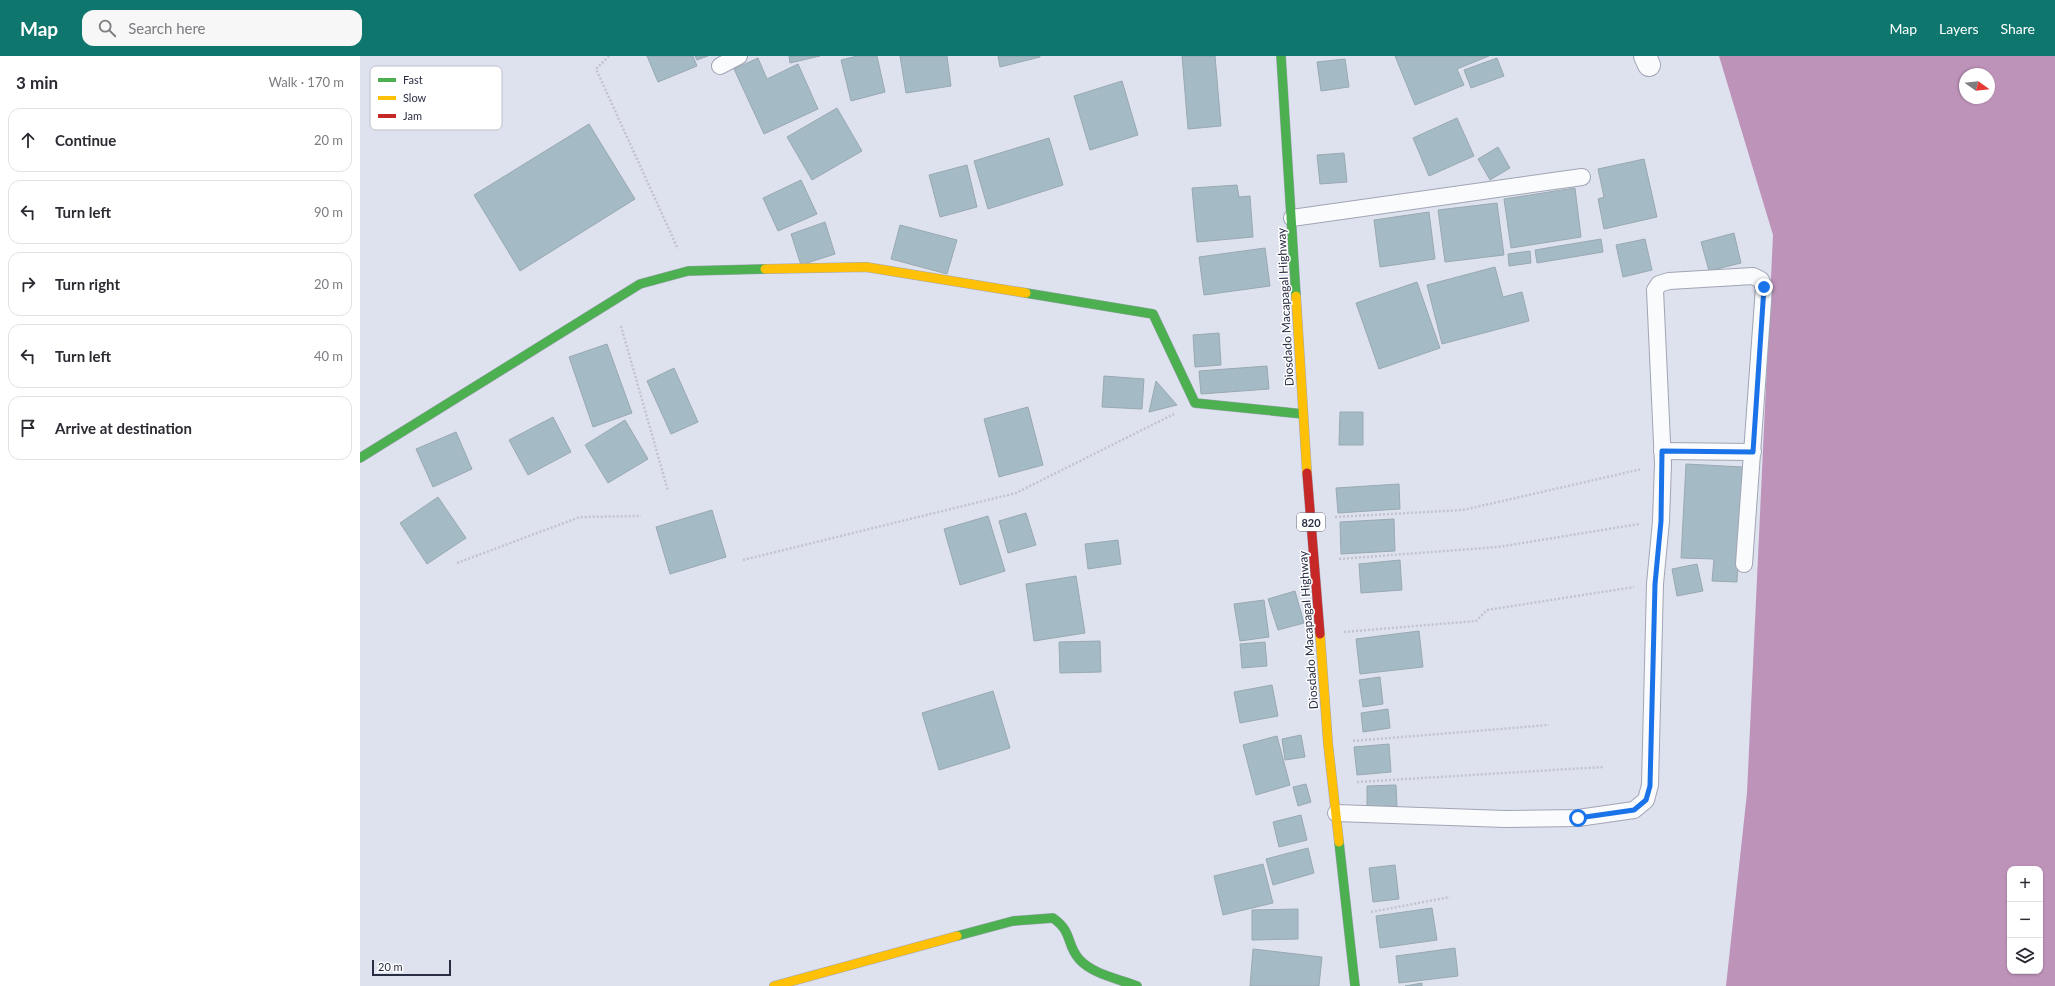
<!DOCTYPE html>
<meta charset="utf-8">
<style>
:root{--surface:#fff;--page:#f7f7f7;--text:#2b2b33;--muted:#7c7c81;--line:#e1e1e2;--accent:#0f766e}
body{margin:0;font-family:Lato,sans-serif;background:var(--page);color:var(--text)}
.controls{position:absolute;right:12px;bottom:12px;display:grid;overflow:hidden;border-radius:8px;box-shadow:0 1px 3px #0004}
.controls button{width:36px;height:36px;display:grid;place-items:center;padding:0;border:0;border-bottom:1px solid var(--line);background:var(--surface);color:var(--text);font:20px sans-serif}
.compass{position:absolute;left:1599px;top:12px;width:36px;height:36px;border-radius:50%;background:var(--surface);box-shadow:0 1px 3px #0004;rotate:105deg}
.scale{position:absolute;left:12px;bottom:10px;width:79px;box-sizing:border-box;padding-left:4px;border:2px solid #292e44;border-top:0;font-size:11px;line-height:14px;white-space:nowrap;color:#292e44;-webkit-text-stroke:3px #fff;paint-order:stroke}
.stop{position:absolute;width:12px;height:12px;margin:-9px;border:3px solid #1a73e8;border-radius:50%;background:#fff}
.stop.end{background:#1a73e8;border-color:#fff;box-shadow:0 1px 4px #0008}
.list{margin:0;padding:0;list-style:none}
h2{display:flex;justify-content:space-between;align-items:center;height:52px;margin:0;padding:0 16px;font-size:17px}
h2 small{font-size:13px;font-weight:400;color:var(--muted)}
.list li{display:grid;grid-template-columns:26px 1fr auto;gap:12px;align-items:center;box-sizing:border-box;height:64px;margin:0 8px 8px;padding:0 8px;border:1px solid var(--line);border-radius:12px}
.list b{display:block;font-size:15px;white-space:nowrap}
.list em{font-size:13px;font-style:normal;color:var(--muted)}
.icon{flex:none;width:22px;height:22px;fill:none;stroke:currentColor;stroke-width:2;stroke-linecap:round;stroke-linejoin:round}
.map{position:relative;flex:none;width:1695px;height:930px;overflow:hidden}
header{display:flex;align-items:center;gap:24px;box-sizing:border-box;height:56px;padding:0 20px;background:var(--accent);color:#fff}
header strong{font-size:19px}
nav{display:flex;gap:22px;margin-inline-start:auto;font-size:14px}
.search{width:280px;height:36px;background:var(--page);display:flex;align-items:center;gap:10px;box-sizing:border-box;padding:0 14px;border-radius:12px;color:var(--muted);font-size:15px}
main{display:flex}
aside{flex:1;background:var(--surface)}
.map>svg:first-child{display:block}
.water{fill:#be93ba;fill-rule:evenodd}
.building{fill:#a4bac5;stroke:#99a9b2}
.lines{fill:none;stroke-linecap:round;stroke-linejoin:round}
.lane-casing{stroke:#a1a4b4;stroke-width:18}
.street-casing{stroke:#a1a4b4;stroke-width:24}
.fast-casing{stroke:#a1a4b4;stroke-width:10}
.slow-casing{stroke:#a1a4b4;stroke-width:10}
.jam-casing{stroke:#a1a4b4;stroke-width:10}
.path{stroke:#c3c4cb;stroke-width:2.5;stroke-dasharray:2 2;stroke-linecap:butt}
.lane{stroke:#fafbfd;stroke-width:16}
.street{stroke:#fafbfd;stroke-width:22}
.fast{stroke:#4caf50;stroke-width:9}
.slow{stroke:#ffc107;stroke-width:9}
.jam{stroke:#c62828;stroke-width:9}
.route{stroke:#1a73e8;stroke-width:5}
.labels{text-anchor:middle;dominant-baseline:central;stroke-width:3;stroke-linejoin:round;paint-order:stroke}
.shield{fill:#fff;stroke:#696d7c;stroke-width:1}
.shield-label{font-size:11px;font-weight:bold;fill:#292e44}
.street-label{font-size:12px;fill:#292e44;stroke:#fff}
.key{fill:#fff;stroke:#bfc0c7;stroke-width:1}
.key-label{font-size:11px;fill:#292e44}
</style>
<header>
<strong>Map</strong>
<div class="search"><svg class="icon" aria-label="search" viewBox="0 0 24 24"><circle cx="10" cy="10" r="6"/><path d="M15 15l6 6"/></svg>Search here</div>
<nav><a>Map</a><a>Layers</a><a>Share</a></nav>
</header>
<main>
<aside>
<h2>3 min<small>Walk · 170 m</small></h2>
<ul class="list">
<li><svg class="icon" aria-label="ahead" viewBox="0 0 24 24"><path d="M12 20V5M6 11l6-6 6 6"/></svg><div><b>Continue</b></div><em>20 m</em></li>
<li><svg class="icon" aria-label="left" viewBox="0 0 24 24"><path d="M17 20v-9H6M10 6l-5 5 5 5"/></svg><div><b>Turn left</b></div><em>90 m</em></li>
<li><svg class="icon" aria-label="right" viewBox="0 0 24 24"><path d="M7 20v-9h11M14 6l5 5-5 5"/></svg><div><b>Turn right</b></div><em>20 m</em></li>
<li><svg class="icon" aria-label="left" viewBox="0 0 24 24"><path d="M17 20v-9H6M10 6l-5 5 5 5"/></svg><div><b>Turn left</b></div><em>40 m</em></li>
<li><svg class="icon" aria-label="arrive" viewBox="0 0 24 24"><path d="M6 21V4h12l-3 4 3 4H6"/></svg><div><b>Arrive at destination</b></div></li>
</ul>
</aside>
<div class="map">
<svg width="1695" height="930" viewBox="0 0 1695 930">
<rect width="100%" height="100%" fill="#dee2ef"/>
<!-- water -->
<path class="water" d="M 1359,0 L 1695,0 L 1695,930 L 1366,930 L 1387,737 L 1413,179 ZM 1605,18 L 1629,18 L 1629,42 L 1605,42 ZM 1650,813 L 1680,813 L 1680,915 L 1650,915 Z"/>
<!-- building -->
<g class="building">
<polygon points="287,0 333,0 337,10 298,26"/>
<polygon points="335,0 348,0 337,4"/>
<polygon points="429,0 460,0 430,7"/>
<polygon points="497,0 517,0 525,36 491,45 481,4"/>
<polygon points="540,0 587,0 591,30 546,37"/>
<polygon points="638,0 680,0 680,1 640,11"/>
<polygon points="822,0 855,0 861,70 828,73"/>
<polygon points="1035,0 1129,0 1097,13 1104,29 1055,49"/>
<polygon points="398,2 407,23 438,8 458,53 404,78 374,13"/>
<polygon points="1137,2 1144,20 1111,32 1104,14"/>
<polygon points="985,3 989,31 961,35 957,6"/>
<polygon points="762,25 778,79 730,94 714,40"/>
<polygon points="477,52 502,95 452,124 427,81"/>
<polygon points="1097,62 1114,100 1069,120 1053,82"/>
<polygon points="229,68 275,143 160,215 114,139"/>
<polygon points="689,82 703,129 628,153 614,105"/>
<polygon points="1138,91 1150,112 1130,124 1118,103"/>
<polygon points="984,97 987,126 960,128 957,99"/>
<polygon points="1284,103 1297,161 1244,173 1238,143 1244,141 1238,113"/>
<polygon points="607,109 617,151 580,161 569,119"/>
<polygon points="441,124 457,158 418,175 403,142"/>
<polygon points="877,129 879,141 890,140 893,181 837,186 832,132"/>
<polygon points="1215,132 1221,181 1151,192 1144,143"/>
<polygon points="1137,147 1144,199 1085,206 1078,154"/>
<polygon points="1069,156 1075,203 1020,211 1014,164"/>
<polygon points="465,166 475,198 441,209 431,178"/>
<polygon points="540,169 597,184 587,218 531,203"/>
<polygon points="1374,177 1381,207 1349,215 1341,186"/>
<polygon points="1241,183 1243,196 1177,207 1175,194"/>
<polygon points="1285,183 1292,214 1263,221 1256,189"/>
<polygon points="905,192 910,230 844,239 839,201"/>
<polygon points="1170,195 1171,207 1149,210 1148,198"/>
<polygon points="1135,211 1143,241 1162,236 1169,265 1082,288 1067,229"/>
<polygon points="1057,226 1080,292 1019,313 996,247"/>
<polygon points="859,277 861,309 835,311 833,279"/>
<polygon points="247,288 272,357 233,371 209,301"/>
<polygon points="907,310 909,333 841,338 839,315"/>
<polygon points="314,312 338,366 311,378 287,325"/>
<polygon points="744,320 784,323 782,353 742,351"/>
<polygon points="796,325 817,349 789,356"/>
<polygon points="668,351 683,409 639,421 624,363"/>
<polygon points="980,356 1003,356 1003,389 979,389"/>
<polygon points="193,361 211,396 168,419 149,384"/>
<polygon points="265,364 288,403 248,427 225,389"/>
<polygon points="96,376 112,413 73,431 56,393"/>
<polygon points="1326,408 1383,411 1377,526 1352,525 1354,503 1321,502"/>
<polygon points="1039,428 1040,453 978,457 976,432"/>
<polygon points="78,441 106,482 67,508 40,467"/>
<polygon points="352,454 366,501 310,518 296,471"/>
<polygon points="666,457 676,489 648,497 639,465"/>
<polygon points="628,460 645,515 600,529 584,473"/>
<polygon points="1034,463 1035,495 981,498 980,466"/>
<polygon points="758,484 761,508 728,513 725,488"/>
<polygon points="1040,504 1042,534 1001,537 999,508"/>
<polygon points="1337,508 1343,535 1317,540 1312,513"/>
<polygon points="716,520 725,577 674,585 666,528"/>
<polygon points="935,535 944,567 918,574 908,543"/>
<polygon points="904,544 909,581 880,585 874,548"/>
<polygon points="1059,575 1063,611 1000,618 996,583"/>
<polygon points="740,585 741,616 700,617 699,586"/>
<polygon points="905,586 907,610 882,612 880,588"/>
<polygon points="1020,621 1023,648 1003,651 999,624"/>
<polygon points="912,629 918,660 880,667 874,636"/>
<polygon points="633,635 650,692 579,714 562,657"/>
<polygon points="1028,653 1030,672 1003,676 1001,657"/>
<polygon points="941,679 945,701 925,704 922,683"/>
<polygon points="917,680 930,729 896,739 883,689"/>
<polygon points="1029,688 1031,716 997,719 994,691"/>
<polygon points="946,728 951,746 938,750 933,731"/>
<polygon points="1036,729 1037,751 1007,752 1007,730"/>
<polygon points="941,759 947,784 919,791 913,766"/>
<polygon points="948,792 954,817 913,829 906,803"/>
<polygon points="903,808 913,847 863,859 854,820"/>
<polygon points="1035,809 1039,843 1013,846 1009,812"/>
<polygon points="1072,852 1077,884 1020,892 1016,860"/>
<polygon points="938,853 938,883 892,884 892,854"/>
<polygon points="1095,892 1098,920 1039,927 1036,900"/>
<polygon points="893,893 962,901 959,930 890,930"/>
<polygon points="1062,927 1062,930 1045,930"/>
</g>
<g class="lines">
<!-- lane casing -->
<g class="lane-casing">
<g id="lane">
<polyline points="360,10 379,0"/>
<polyline points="932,162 1222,121"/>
<polyline points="1302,395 1393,396"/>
<polyline points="976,757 1145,763 1218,762 1274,754 1286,744 1290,729 1295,528 1301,465 1303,408 1295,234 1299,228 1309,225 1393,220 1401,224 1404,231 1384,508"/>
</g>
</g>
<!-- street casing -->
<g class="street-casing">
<polyline id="street" points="1285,0 1289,9"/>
</g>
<!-- fast casing -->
<g class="fast-casing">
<g id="fast">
<polyline points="921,0 936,240"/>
<polyline points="666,237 793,258 835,347 943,358"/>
<polyline points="0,402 280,228 328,215 405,213"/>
<polyline points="979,786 995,930"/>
<path d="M 597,880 L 653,865 L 693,862 C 713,876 706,888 719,903 C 732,918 759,923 777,930"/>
</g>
</g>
<!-- slow casing -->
<g class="slow-casing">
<g id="slow">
<polyline points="405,213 506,211 666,237"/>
<polyline points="936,240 947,417"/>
<polyline points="960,578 968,687 979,786"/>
<polyline points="414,930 597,880"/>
</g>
</g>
<!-- jam casing -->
<g class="jam-casing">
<polyline id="jam" points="947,417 960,578"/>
</g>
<!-- path -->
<g class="path">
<polyline points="249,0 236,13 318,193"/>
<polyline points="261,270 308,435"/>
<polyline points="975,461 1103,454 1282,413"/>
<polyline points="979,503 1138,491 1279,468"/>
<polyline points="383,504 656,437 814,358"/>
<polyline points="97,507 220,461 281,460"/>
<polyline points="984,576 1116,565 1127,554 1274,531"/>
<polyline points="993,685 1189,669"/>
<polyline points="997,726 1243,711"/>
<polyline points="1011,856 1090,841"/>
</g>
<!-- lane -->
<use href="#lane" class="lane"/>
<!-- street -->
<use href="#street" class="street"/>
<!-- fast -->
<use href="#fast" class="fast"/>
<!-- slow -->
<use href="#slow" class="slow"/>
<!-- jam -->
<use href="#jam" class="jam"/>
</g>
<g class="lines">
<!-- route -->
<polyline class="route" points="1218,762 1274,754 1286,744 1290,730 1295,528 1301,465 1302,395 1393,396 1404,231"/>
</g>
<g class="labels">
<!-- shield labels -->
<rect class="shield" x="937" y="457" width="28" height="18" rx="3"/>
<g class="shield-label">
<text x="951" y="466">820</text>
</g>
<!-- street labels -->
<g class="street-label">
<text transform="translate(925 251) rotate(-93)">Diosdado Macapagal Highway</text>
<text transform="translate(948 574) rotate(-94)">Diosdado Macapagal Highway</text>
</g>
</g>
<!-- legend -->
<rect x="10" y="10" width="132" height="64" rx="6" class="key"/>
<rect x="18" y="22" width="18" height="4" fill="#4caf50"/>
<rect x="18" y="40" width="18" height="4" fill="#ffc107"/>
<rect x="18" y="58" width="18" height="4" fill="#c62828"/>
<g class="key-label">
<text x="43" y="28">Fast</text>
<text x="43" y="46">Slow</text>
<text x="43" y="64">Jam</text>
</g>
</svg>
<div class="controls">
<button>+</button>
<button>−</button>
<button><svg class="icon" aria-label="layers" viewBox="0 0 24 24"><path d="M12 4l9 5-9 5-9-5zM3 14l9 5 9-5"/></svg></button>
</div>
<svg class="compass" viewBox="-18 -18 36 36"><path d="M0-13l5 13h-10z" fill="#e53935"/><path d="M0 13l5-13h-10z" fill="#7c7c81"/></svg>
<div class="scale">20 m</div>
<div class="stop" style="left:1218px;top:762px"></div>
<div class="stop end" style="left:1404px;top:231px"></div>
</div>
</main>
